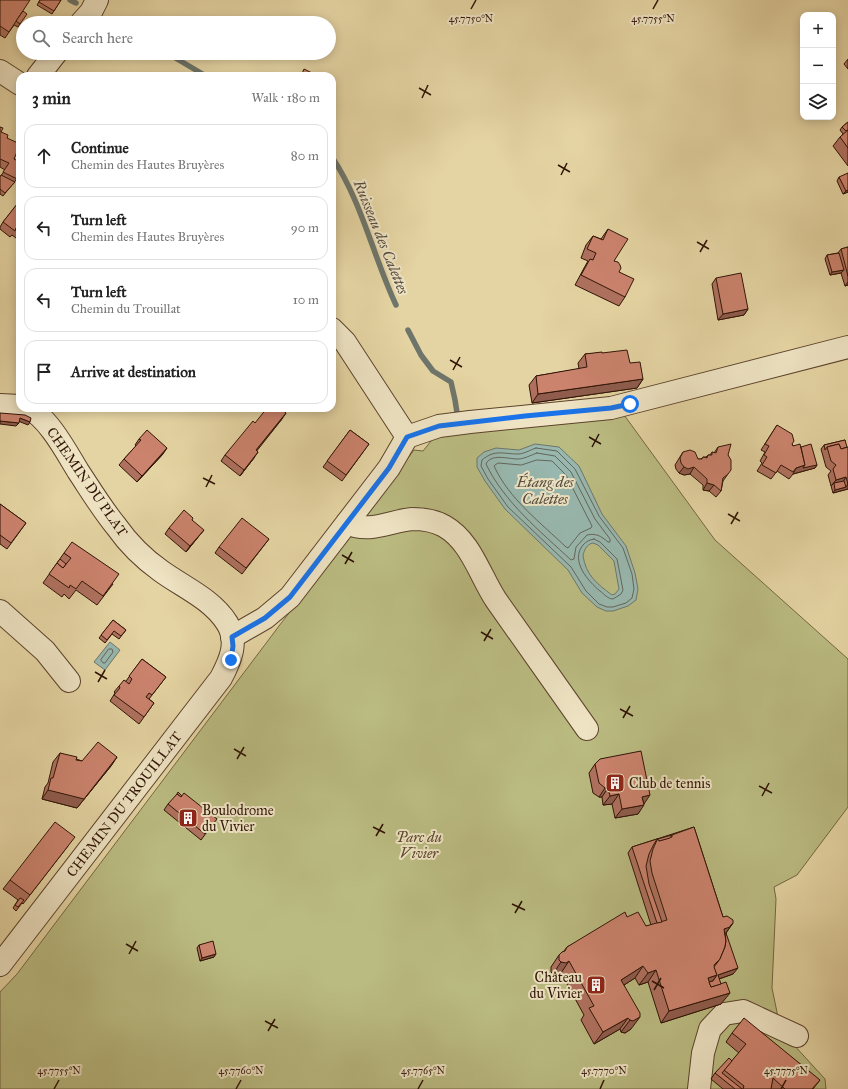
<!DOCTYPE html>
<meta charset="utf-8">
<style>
:root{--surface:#fff;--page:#f6f6f6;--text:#222;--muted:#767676;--line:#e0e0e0}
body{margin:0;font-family:"IM FELL Great Primer",serif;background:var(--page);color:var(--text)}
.controls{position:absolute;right:12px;top:12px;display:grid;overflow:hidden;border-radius:8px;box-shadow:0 2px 10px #0003}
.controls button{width:36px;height:36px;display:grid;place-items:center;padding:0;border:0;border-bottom:1px solid var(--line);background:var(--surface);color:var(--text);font:20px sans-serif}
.stop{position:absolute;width:12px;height:12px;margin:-9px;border:3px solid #1a73e8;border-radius:50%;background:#fff}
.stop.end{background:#1a73e8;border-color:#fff;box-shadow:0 1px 4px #0008}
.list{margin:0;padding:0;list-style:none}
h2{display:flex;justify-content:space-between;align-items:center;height:52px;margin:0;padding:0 16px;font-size:17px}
h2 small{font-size:13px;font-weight:400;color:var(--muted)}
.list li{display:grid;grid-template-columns:26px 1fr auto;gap:12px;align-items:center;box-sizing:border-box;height:64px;margin:0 8px 8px;padding:0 8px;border:1px solid var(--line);border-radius:12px}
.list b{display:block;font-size:15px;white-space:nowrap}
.list p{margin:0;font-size:13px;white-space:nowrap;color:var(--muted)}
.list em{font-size:13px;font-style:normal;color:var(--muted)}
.icon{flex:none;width:22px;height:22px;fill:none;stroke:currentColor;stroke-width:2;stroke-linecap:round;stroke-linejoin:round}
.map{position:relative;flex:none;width:848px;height:1089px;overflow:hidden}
.search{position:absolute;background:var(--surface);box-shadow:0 2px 10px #0003;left:16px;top:16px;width:320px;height:44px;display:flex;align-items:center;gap:10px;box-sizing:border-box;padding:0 14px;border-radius:22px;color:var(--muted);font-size:15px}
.panel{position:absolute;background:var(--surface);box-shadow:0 2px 10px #0003;left:16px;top:72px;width:320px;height:340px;border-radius:12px}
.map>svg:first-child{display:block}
.green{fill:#babb81;stroke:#746743}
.water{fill:#98b7ae;stroke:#6e756a;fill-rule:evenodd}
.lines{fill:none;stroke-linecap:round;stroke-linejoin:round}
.shore{stroke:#64655a;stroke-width:1}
.stream{stroke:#6e756a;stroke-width:5.5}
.minor-casing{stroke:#5c432c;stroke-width:24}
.minor{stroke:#eee3c3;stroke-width:22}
.wall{fill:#af715f;stroke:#2f1305}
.shaded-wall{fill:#8f5c4d;stroke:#2f1305}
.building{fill:#cc836e;stroke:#2f1305}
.route{stroke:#1a73e8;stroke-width:5}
.ticks{fill:none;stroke:#2f1305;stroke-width:1.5}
.labels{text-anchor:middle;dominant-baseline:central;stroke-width:4;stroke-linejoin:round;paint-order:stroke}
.street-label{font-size:14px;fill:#2f1305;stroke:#eee3c3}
.poi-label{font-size:14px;fill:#2f1305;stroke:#eee3c3;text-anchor:start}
.park-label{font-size:14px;font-style:italic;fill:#59452a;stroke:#eee3c3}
.water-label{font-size:15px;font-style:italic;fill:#544c40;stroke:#eee3c3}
.ticks-label{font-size:10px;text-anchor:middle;fill:#2f1305;stroke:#eee3c3;stroke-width:4;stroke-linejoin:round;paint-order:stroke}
</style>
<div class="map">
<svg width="848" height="1089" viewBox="0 0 848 1089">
<rect width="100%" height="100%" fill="#e5d4a3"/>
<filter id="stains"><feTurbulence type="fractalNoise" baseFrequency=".005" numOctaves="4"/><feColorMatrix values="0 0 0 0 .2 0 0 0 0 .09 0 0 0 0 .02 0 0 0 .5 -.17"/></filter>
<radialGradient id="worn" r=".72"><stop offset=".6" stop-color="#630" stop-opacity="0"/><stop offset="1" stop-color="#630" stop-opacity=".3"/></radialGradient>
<!-- green -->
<polygon class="green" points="619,408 715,540 848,659 848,807 797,875 774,887 776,899 772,988 778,1017 793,1044 825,1079 826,1089 0,1089 0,992 17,974 279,626 414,450 423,451 436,435"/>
<!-- water -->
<g class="water">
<path d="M 535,444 L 559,447 L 579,466 L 602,514 L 626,546 L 635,573 L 638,589 L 636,600 L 628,606 L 613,611 L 606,611 L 597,607 L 582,593 L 568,570 L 505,509 L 485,481 L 477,467 L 477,458 L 484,452 L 496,448 L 519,450 ZM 593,543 L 598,545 L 614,561 L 619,589 L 615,594 L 612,595 C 597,584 586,575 583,556 C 584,550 587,544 593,543 Z"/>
<polygon points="110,642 120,650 105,670 94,662"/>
</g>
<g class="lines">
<!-- shore -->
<g class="shore">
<path d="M 536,448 L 557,451 L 575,469 L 599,516 L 623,548 L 632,574 L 634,589 L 632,598 L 626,603 L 613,607 L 607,607 L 599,604 L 586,591 L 571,567 L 508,507 L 488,479 L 481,466 L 482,460 C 495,449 503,454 518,454 C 524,454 530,450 536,448 Z"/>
<path d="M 537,453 L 555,456 L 571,472 L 595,519 L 610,539 L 610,542 L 608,542 C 601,536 596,533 587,535 L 576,547 L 574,559 L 571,560 C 541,532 504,502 486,464 C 491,453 508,459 518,459 C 524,459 531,455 537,453 Z"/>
<path d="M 537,460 L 552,461 L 566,475 L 592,526 L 591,528 L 580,533 L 568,548 L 566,547 C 541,523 509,499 494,466 L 495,465 L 498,463 L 521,465 Z"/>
<path d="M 594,539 L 600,542 L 617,559 L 623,590 L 621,594 L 613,599 C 608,599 604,594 600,591 C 588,581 570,561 583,545 C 587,541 589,540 594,539 Z"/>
<polygon points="109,649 112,649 113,652 105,663 103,663 101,660"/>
</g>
<!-- stream -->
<g class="stream">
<polyline points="70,0 76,3"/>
<polyline points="106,19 113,23"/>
<polyline points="167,53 206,76"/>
<path d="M 332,157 C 362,202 373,256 396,305"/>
<polyline points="408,330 421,355 433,371 451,382 455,400 458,419"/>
</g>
<!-- minor casing -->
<g class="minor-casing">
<g id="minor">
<polyline points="81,23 91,12 97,0"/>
<polyline points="0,71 20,84"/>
<polyline points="38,76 56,53"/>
<polyline points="332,329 345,342 407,437"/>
<polyline points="0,405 20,406"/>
<path d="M 347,523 C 369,534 390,521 412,519 C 423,519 435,521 444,526 C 471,541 480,576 496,600 C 526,643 557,686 587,729"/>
<polyline points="0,611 45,651 69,681"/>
<polyline points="232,637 265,618 290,597 389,468 407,437 439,426 470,422 611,408 848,347"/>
<path id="s1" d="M 0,965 L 221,678 C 230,661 239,642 227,623 C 212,599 183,587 161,571 C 144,559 128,543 116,526 C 102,509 90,489 78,471 C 67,453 47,415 27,408"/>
<polyline points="699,1089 703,1053 710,1029 724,1014 743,1011 797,1036"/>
</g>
</g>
<!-- minor -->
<use href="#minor" class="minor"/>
</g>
<!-- wall -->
<g class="wall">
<polygon points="0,0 23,11 20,24 18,27 14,25 5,38 0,35"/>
<polygon points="40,0 61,0 52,14 37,5"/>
<polygon points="848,59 848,69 844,64"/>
<polygon points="848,122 848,166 833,146 840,137 843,134 840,130 842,127"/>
<polygon points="0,127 1,132 7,138 20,175 3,196 0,194 0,177 5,170 0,167"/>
<polygon points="839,177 848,192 843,194 837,181"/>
<polygon points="20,201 20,241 12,235 10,237 0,229 0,227 3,222"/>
<polygon points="608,229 614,261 619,272 625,297 619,306 575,285 584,268 588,261 581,258 586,245 593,236 601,239"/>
<polygon points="848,247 848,285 845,286 841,273 830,275 825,259 827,255 838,253 841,249"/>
<polygon points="716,278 748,309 744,315 718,320 712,284"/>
<polygon points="602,353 643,379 637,388 532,403 529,385 536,376 579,369 578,363 585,354"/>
<polygon points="100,408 108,408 104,412"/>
<polygon points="282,419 256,451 254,458 240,476 221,461 225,455 255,423"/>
<polygon points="777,425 792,444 793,446 801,447 817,465 815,468 793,474 789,479 777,471 771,479 757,471 762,463 760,461 765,452 761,450"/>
<polygon points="350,430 369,444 342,481 323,467"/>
<polygon points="139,439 163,454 137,482 119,465 124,459 136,446 135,445"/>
<polygon points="845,440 848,489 833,493 828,475 831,471 826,467 821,449 824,445"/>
<polygon points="718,447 728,455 728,474 723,481 721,491 716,497 709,491 703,490 703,485 690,474 684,475 679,473 676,469 675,465 683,452 698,459 701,459 703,457 706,457 708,455 710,455 712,452 714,453"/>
<polygon points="0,504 26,523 7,549 0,544"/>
<polygon points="192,520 199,536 186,552 165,534 169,528"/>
<polygon points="269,539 242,574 215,553 219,547"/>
<polygon points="64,553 113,584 97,605 76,590 69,599 64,594 62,597 43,583"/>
<polygon points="113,620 126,630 119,639 112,634 105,643 99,638"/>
<polygon points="142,659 166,677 149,699 154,703 139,724 110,701 115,693 114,692 119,686 126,681"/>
<polygon points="60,753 82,761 117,757 111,766 77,808 42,799 45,787 48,783 53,762"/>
<polygon points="595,764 644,803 638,814 615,818 612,804 603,805 602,797 599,797 593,793 589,773"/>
<polygon points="168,804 212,825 201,840 164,810"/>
<polygon points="694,827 723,917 733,923 726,933 733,974 719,979 721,1004 661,1023 648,982 639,985 635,978 624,985 631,1029 625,1033 621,1032 620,1029 594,1044 581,1020 584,1015 561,973 557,975 553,974 551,972 551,967 559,955 564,951 567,947 627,917 646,926 651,925 628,853 632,847"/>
<polygon points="68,846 23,904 22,903 16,911 13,908 18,900 3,889 10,880"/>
<polygon points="199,945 214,957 200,961 197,948"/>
<polygon points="732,1033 820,1080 813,1089 723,1089 711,1079 715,1073 732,1061 739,1053 726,1042"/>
</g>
<!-- shaded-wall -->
<g class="shaded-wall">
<polygon points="848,190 848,192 843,194 846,191"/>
<polygon points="844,270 841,273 830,275 832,272"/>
<polygon points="848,282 848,285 845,286"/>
<polygon points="748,309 744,315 718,320 723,314"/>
<polygon points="643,379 637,388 532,403 538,394"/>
<polygon points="286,413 282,419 252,457 256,450"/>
<polygon points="20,418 30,422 28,425 18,421"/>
<polygon points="0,421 19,423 16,426 0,424"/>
<polygon points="167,448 163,454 137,482 142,476"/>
<polygon points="258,452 254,458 240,476 244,470"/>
<polygon points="805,465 817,465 815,468 793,474 796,468"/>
<polygon points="684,467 694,467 690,474 684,475 679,473"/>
<polygon points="846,477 842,484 834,483 831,486 836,480"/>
<polygon points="707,483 714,485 709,491 703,490"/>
<polygon points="848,484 848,489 833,493 835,490 846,487"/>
<polygon points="204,530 199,536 186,552 190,546"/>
<polygon points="117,757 111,766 77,808 42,799 48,790"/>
<polygon points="605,788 608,788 602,797 599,797"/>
<polygon points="619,794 612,804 603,805 610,796"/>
<polygon points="650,795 644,804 642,797"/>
<polygon points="644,805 638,814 615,818 622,809"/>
<polygon points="733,923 730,927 722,939 724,929"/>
<polygon points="216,954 214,957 200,961 202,958"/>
<polygon points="569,961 561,973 557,975 553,974 561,962"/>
<polygon points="643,966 635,978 613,992 621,980"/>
<polygon points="738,968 733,974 713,981 718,975"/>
<polygon points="656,970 648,982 639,985 648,973"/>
<polygon points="717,975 709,987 708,978"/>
<polygon points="730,993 721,1004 661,1023 669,1011"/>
<polygon points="640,1017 631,1029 625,1033 621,1032 630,1020"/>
<polygon points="628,1018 620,1029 594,1044 603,1032"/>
</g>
<!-- building -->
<g class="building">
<polygon points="0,0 30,0 9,32 0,26"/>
<polygon points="40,0 61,0 54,11 39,2"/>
<polygon points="23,11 27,14 20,24 16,21"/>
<polygon points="304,69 314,74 313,76 301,76"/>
<polygon points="848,122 848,130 846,131 842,127"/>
<polygon points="0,127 3,128 1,132 8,135 7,138 20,144 20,145 14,159 20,162 20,174 17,179 3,172 9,163 0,159"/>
<polygon points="848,130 848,148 840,137"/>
<polygon points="848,173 848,190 846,191 839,177"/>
<polygon points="1,175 15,182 5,193 0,189 0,177"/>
<polygon points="20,201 20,207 17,205"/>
<polygon points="17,204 20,207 20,231 16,228 15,231 3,222"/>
<polygon points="608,229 628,239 614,261 618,262 620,265 621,268 619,272 634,279 625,297 581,275 590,259 593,260 596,253 587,249 593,236 603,240"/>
<polygon points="848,247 848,276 841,249"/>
<polygon points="839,253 844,270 832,272 827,255"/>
<polygon points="741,273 748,309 723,314 716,278"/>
<polygon points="627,350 630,363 640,362 643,379 538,394 536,376 587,367 585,354 602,352 602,353"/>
<polygon points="267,408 280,408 286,413 256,450 258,452 244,470 225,455 253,421 255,423"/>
<polygon points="0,413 25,415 31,418 30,422 20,418 19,423 0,421"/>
<polygon points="777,425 792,434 794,441 792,444 793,446 800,444 805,465 796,468 793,472 781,465 776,473 762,465 767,457 764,455 769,446 765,444"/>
<polygon points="147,430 167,448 142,476 124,459 141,440 139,439"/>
<polygon points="350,430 369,444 346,475 327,461"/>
<polygon points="845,440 847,447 841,449 839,444 827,447 825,450 824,445"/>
<polygon points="731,444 728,455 731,460 731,470 728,474 723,478 721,491 714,485 707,483 707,479 694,467 688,469 684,467 681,463 680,458 683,452 690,450 695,452 698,459 702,459 703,457 707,458 708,455 712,455 712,452 716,453 718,447"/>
<polygon points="811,444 817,465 803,468 805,465 801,447"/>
<polygon points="839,444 841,449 848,447 848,484 846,477 836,480 833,469 836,465 831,461 827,447"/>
<polygon points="844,481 846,487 835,490 834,483"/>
<polygon points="0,504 26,523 11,543 0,535"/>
<polygon points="184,510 193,518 192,520 204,530 190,546 169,528"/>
<polygon points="242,518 269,539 246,568 219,547"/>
<polygon points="72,542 119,574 103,596 82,581 76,589 70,585 69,588 49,574 57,563 63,568 71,558 64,553"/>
<polygon points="60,559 66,564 63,568 57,563"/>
<polygon points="113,620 126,630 121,636 114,631 107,640 101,635"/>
<polygon points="142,659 166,677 152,695 149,693 146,697 154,703 144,717 114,695 120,688 119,686 124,680 129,684 132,679 129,676"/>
<polygon points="98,742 117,757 84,799 48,790 51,778 53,778 60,753 77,757 76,760 82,761"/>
<polygon points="641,751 650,795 642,797 644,805 622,809 619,794 610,796 608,788 605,788 599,783 595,764 600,759"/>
<polygon points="178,792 182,796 181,797 177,794"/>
<polygon points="184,793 217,819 205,834 168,804 177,794 181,797"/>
<polygon points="55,822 75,837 30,895 10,880"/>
<polygon points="694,827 723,917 727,916 733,920 733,923 730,926 730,927 724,929 726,941 725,947 720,959 714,965 717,975 708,978 711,987 726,982 730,993 669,1011 656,970 648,973 643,966 621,980 640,1013 640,1017 633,1021 630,1020 628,1018 603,1032 589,1008 594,1006 569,961 566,963 561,962 559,960 559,955 562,952 565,951 567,947 625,912 627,917 638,912 646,926 667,920 652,873 650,861 653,849 658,838 659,841 672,837 672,835"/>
<polygon points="672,835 670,838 659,841 658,839"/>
<polygon points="657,839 654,844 649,854 646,866 649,884 662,922 657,923 632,847"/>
<polygon points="20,898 24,900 18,907 15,905"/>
<polygon points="725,933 726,933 738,968 718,975 721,984 711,987 709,982 713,981 717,975 714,967 720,959 725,947 726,941"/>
<polygon points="213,941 216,954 202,958 199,945"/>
<polygon points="744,1018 820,1080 812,1089 785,1089 773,1078 771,1089 743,1089 744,1086 724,1070 746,1044 732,1033"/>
<polygon points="729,1058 732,1061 722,1073 742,1089 735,1089 715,1073"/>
</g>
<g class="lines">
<!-- route -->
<polyline class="route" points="231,660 233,646 232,637 265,618 290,597 389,468 407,437 439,426 525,416 611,408 630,404"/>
</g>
<!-- ticks -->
<path class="ticks" d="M 471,9 L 476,0M 653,9 L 658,0M 419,88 L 431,95M 422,98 L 428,85M 558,165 L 570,172M 561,175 L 567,163M 697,242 L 709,249M 700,252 L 707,240M 450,360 L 462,367M 453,370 L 460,357M 589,437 L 601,444M 592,447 L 599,434M 203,478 L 215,484M 206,487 L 212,475M 728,514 L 740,521M 731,524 L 738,512M 342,555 L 354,562M 345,564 L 352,552M 481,632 L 493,639M 484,641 L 491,629M 95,672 L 107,679M 98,682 L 105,670M 620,709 L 633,716M 623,718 L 630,706M 234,749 L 246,756M 237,759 L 244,747M 759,786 L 772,793M 762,796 L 769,783M 373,827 L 385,833M 376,836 L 383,824M 512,904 L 525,910M 515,913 L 522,901M 126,944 L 138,951M 129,954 L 136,941M 652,981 L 664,988M 654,990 L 661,978M 265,1021 L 278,1028M 268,1031 L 275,1019M 54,1089 L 59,1080M 236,1089 L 241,1080M 418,1089 L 423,1080M 600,1089 L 604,1080M 781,1089 L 786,1080"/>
<!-- icons -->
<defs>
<g id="building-square" transform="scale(1)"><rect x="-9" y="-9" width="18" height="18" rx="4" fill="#8f2418" stroke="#eee3c3"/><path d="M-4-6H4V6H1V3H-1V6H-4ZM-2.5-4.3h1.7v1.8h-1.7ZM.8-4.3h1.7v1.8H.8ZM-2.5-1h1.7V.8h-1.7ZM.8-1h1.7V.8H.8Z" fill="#fff"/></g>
</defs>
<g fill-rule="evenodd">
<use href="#building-square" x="615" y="783"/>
<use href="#building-square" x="188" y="818"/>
<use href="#building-square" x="596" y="985"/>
</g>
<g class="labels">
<!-- street labels -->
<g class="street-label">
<text transform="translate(87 482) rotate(55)">CHEMIN DU PLAT</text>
<text stroke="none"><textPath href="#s1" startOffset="203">CHEMIN DU TROUILLAT</textPath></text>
</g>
<!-- poi labels -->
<g class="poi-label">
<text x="629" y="783">Club de tennis</text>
<text x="202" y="810">Boulodrome<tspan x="202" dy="16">du Vivier</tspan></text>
<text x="582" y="977" text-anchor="end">Château<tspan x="582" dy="16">du Vivier</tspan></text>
</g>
<!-- park labels -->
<g class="park-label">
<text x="419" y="837">Parc du<tspan x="419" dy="16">Vivier</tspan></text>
</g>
<!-- water labels -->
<g class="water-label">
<text transform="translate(381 237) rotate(68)">Ruisseau des Calettes</text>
<text x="545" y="482">Étang des<tspan x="545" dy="17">Calettes</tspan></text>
</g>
</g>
<g class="ticks-label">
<text x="471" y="22">45.7750°N</text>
<text x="653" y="22">45.7755°N</text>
<text x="59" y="1074">45.7755°N</text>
<text x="241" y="1074">45.7760°N</text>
<text x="423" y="1074">45.7765°N</text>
<text x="604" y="1074">45.7770°N</text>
<text x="786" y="1074">45.7775°N</text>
</g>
<rect width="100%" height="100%" filter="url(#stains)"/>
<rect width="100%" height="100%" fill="url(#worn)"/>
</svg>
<div class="controls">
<button>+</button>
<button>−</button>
<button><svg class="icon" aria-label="layers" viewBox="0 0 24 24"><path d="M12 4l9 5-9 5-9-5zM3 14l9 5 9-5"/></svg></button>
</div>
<div class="stop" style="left:630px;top:404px"></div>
<div class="stop end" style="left:231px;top:660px"></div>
<div class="search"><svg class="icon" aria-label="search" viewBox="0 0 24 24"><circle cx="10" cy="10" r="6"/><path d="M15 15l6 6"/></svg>Search here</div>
<section class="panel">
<h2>3 min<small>Walk · 180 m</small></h2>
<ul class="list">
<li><svg class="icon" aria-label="ahead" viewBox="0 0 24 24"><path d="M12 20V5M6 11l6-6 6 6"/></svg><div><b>Continue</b><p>Chemin des Hautes Bruyères</p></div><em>80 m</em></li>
<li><svg class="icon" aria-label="left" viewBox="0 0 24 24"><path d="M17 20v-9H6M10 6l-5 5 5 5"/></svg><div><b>Turn left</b><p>Chemin des Hautes Bruyères</p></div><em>90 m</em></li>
<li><svg class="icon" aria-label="left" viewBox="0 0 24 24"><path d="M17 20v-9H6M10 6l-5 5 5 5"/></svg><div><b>Turn left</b><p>Chemin du Trouillat</p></div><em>10 m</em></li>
<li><svg class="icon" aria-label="arrive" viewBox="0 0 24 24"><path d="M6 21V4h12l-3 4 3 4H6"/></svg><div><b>Arrive at destination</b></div></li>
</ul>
</section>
</div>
